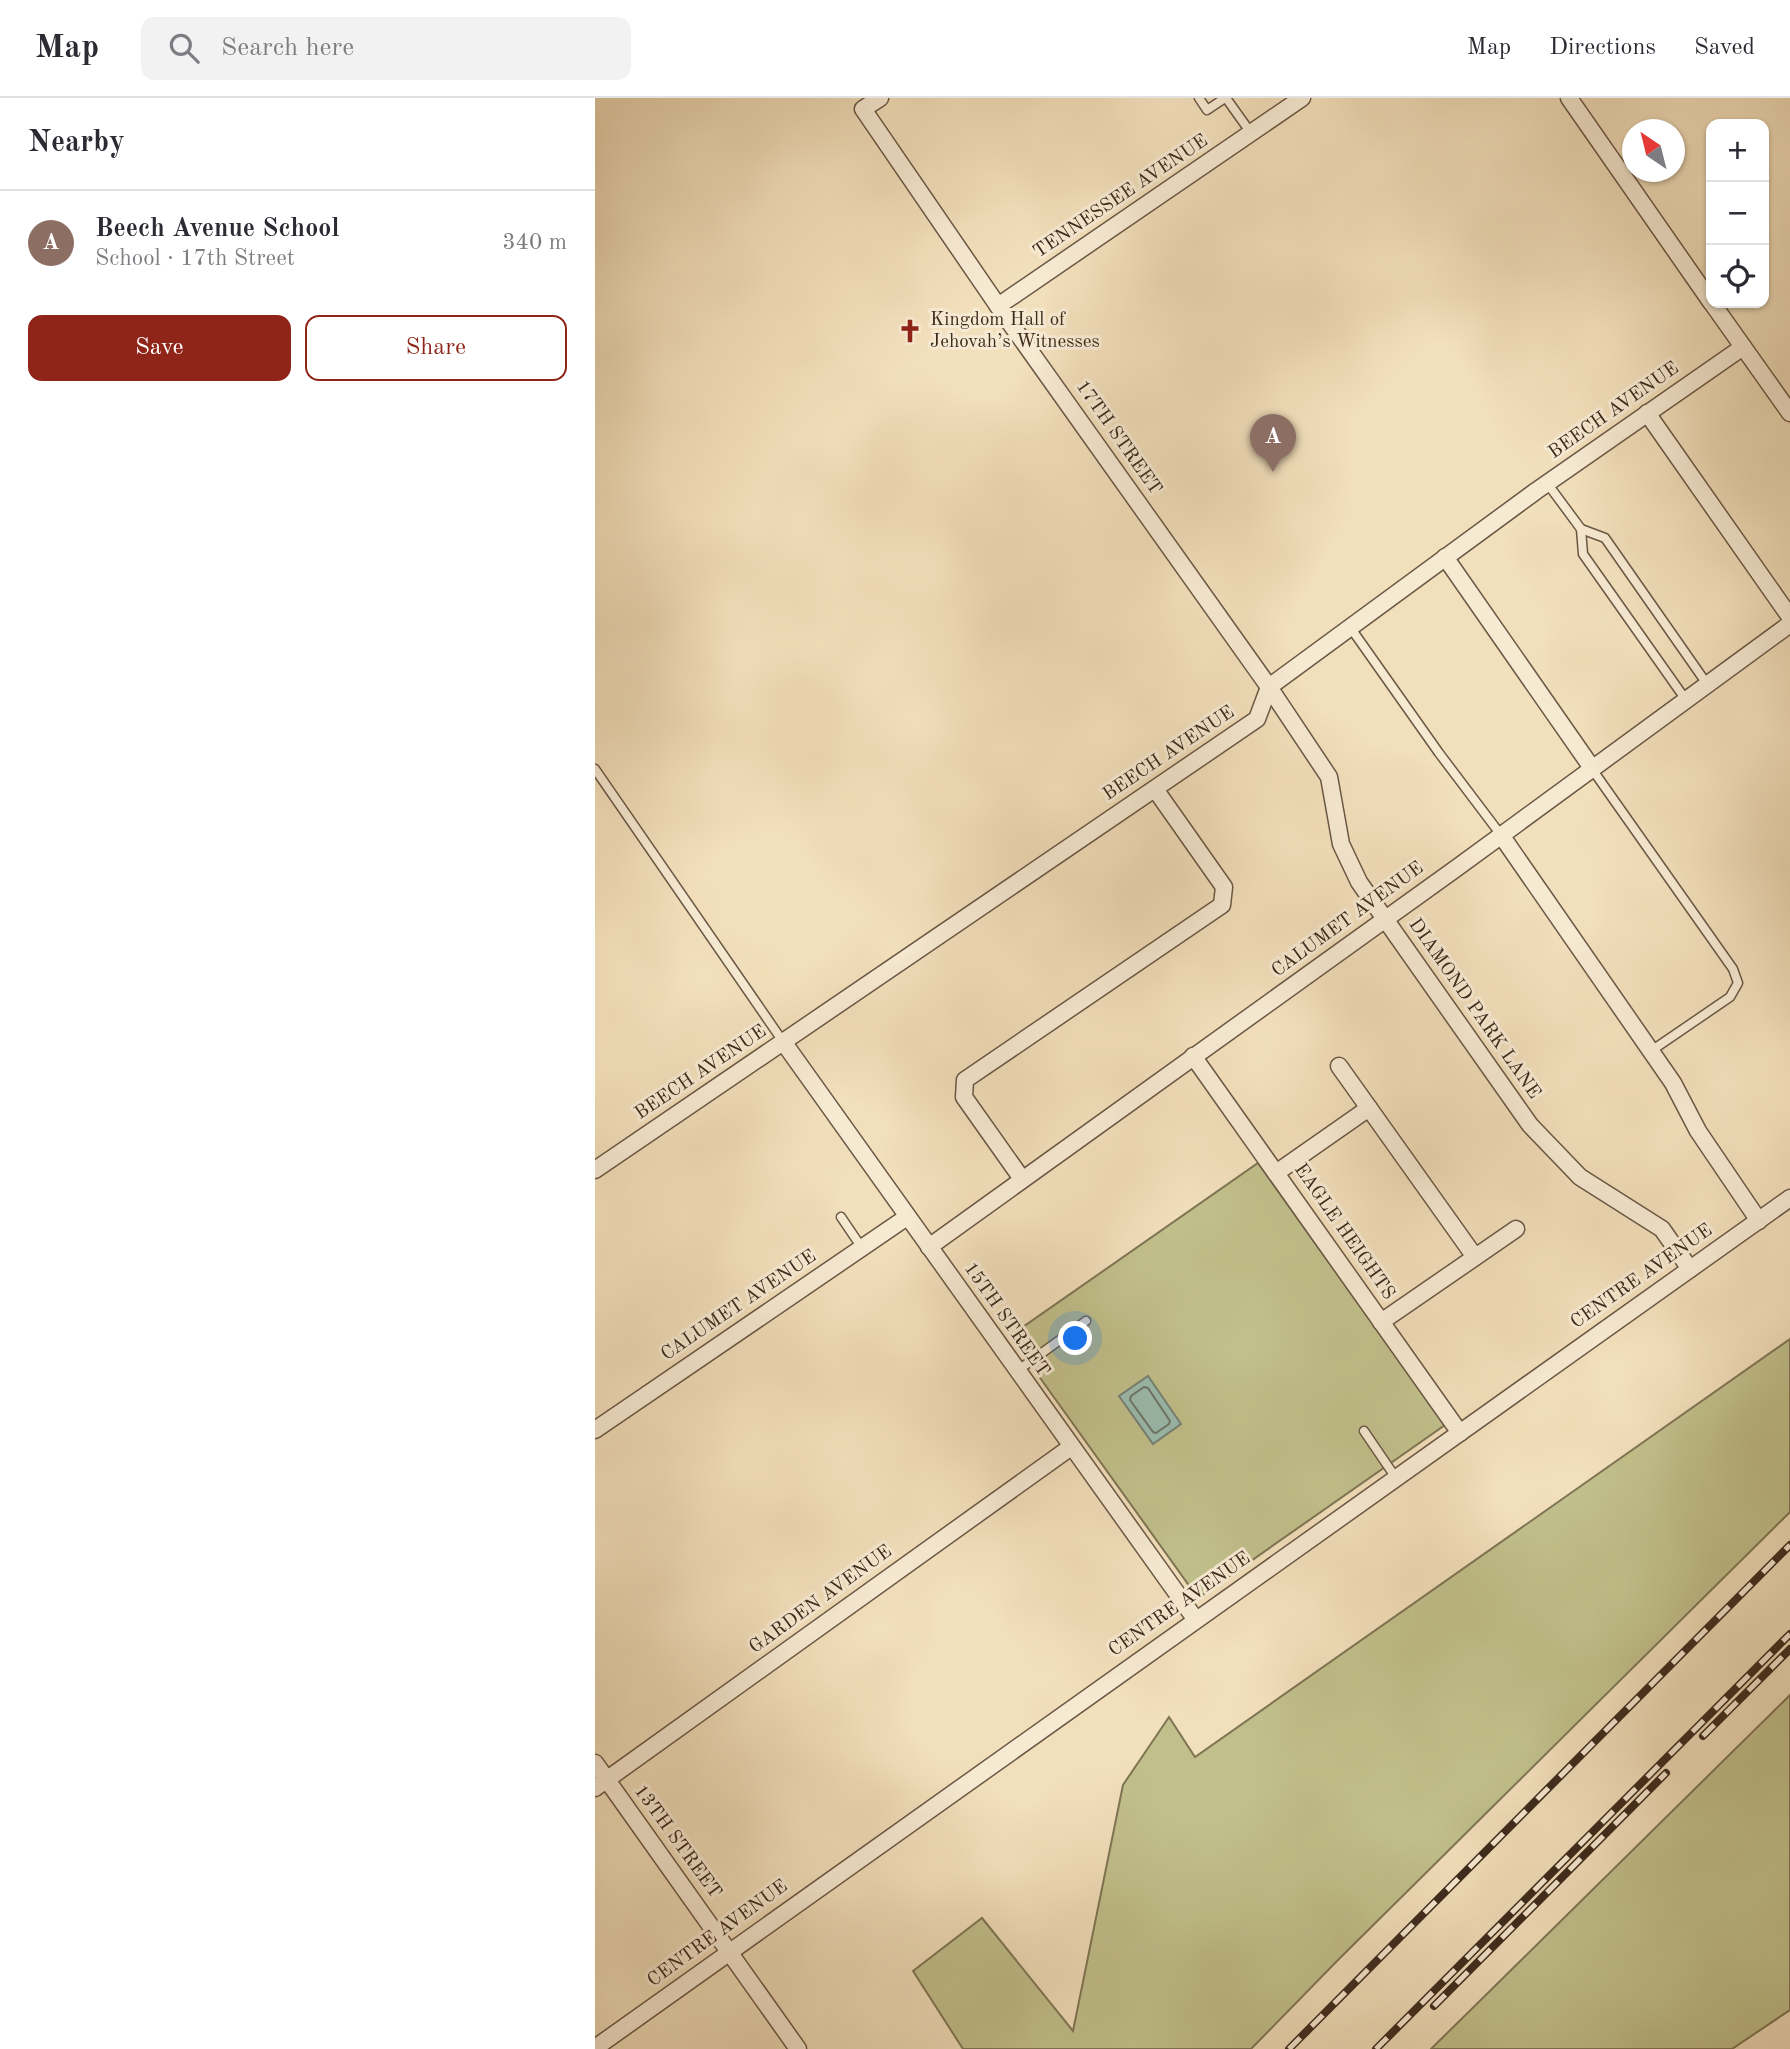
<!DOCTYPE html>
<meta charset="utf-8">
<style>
:root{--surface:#fff;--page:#f2f2f3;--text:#2b2b33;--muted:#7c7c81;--line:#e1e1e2;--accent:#8f2418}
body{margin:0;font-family:"Old Standard TT",serif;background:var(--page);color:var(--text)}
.controls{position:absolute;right:21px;top:21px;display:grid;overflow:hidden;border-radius:14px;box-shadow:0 2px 5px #0004}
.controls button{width:63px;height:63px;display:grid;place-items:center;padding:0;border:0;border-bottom:2px solid var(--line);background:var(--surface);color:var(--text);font:35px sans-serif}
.compass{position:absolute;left:1027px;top:21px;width:63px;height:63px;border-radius:50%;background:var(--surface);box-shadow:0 2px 5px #0004;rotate:325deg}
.you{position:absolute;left:481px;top:1241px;width:24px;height:24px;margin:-18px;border:5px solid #fff;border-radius:50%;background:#1a73e8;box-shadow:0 0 0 10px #1a73e833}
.badge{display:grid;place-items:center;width:46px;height:46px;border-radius:50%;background:var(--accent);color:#fff;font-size:23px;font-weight:700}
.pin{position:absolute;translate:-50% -58px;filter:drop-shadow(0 2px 4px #0008)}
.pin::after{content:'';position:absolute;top:37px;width:24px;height:21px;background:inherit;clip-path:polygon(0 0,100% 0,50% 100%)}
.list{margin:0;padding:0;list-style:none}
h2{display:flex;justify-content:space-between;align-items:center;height:91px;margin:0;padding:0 28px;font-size:30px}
h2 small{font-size:23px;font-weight:400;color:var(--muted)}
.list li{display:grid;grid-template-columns:46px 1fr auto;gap:21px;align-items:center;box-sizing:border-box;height:105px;padding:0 28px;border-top:2px solid var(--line)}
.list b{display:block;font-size:26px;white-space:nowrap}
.list p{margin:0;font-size:23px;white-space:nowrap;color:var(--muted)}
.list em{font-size:23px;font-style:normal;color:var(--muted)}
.actions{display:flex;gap:14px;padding:21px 28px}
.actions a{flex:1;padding:16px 0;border:2px solid var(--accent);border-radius:14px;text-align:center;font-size:24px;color:var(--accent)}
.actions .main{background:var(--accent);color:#fff}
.icon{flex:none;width:38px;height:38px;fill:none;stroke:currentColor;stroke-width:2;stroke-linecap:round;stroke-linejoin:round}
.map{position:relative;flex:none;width:1195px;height:1951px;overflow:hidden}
header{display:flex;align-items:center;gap:42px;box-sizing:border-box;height:98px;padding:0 35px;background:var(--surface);border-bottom:2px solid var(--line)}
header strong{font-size:33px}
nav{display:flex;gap:38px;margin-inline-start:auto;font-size:24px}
.search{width:490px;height:63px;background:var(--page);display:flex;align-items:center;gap:18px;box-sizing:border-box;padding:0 24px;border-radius:14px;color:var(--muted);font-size:26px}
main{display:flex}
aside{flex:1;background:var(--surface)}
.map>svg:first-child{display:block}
.green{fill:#c1c08c;stroke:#7f7554;stroke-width:2}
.water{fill:#9bbdb0;stroke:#758275;stroke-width:2}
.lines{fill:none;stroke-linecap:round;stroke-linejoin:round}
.shore{stroke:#6c7466;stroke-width:2}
.service-casing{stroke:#6a5744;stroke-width:11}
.minor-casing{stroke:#6a5744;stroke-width:19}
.service{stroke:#f7ead3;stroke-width:8}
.minor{stroke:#f7ead3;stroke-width:16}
.rail-casing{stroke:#3d2a1d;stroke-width:8}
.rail{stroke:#f7ead3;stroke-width:5;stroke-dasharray:16;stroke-linecap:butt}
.labels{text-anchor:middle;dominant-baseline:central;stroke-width:6;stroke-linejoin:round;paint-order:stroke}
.street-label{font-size:19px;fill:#3d2a1d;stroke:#f7ead3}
.poi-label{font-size:19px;fill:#3d2a1d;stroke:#f7ead3;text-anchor:start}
</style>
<header>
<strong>Map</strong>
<div class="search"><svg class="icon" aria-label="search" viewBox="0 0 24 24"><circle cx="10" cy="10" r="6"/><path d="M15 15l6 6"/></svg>Search here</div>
<nav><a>Map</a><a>Directions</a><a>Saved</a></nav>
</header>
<main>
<aside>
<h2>Nearby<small></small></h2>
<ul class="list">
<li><span class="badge" style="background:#8d6e63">A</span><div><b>Beech Avenue School</b><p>School · 17th Street</p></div><em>340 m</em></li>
</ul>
<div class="actions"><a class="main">Save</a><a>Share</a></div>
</aside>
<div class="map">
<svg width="1195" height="1951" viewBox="0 0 1195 1951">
<rect width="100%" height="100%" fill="#f2dfbb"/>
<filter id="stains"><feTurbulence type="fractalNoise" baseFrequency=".00286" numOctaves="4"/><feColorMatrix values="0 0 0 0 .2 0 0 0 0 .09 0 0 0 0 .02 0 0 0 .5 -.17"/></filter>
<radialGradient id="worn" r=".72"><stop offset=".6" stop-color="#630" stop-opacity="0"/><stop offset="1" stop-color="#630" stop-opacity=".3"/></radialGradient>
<!-- green -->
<g class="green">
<polygon points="663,1065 850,1327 603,1500 415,1238"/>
<polygon points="1195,1241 1195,1414 742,1863 656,1951 368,1951 318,1873 387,1820 478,1933 528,1687 574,1619 600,1659"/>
<polygon points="1195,1597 1195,1912 1137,1951 836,1951"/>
</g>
<!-- water -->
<polygon class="water" points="553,1278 586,1326 558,1346 524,1298"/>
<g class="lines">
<!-- shore -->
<polygon class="shore" points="549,1289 553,1290 575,1323 574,1326 561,1335 558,1334 535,1302 536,1298"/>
<!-- service casing -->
<g class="service-casing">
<g id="service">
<polyline points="604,0 612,12 630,0"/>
<polyline points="631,0 656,35"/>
<polyline points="952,385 986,431 988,456 1091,602"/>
<polyline points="986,431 1010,440 1112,586"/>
<polyline points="755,529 844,655 906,737"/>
<polyline points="0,671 189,945"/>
<polyline points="997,671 1138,871 1143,885 1135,899 1056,953"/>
<polyline points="246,1119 267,1150"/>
<polyline points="422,1273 491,1223"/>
<polyline points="769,1333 801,1380"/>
</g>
</g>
<!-- minor casing -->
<g class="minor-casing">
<g id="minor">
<polyline points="285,0 268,11 403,208 674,589 734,679 746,746 764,784 935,1027 985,1079 1067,1131 1095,1171"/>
<polyline points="974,0 1116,204"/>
<polyline points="1117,205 1195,315"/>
<polyline points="403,208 707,0"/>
<polyline points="1052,315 1195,519"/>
<polyline points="850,459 997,670"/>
<polyline points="906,737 1078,985 1103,1033 1164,1123"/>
<polyline points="189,945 601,1522"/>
<polyline points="598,958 865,1335"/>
<polyline points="744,968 880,1159"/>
<polyline points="0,1072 662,621 674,589 941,393 1148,249"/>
<polyline points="681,1075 774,1010"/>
<polyline points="427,1081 369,999 370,982 627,807 629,789 560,691"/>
<polyline points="334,1149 863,769 1195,526"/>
<polyline points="786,1224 921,1131"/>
<polyline points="0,1332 312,1119"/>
<polyline points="0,1665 203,1951"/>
<polyline points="0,1690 476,1349"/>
<polyline points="0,1950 1195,1100"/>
</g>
</g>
<!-- service -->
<use href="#service" class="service"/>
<!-- minor -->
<use href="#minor" class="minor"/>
<!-- rail casing -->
<g class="rail-casing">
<g id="rail">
<polyline points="1108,1638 1195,1551"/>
<polyline points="839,1908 1071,1675"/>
<polyline points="694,1951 1195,1447"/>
<polyline points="781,1951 1195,1536"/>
</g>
</g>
<!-- rail -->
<use href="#rail" class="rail"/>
</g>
<!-- icons -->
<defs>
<g id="church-bare" transform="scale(1.89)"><path d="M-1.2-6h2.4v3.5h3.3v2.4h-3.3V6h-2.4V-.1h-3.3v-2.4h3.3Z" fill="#8f2418" stroke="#f7ead3" stroke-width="2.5" paint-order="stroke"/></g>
</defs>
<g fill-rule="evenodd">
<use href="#church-bare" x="315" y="233"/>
</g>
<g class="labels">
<!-- street labels -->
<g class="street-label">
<text transform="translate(526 99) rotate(-34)">TENNESSEE AVENUE</text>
<text transform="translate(1019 313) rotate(-35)">BEECH AVENUE</text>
<text transform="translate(523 340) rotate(55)">17TH STREET</text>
<text transform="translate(574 656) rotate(-34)">BEECH AVENUE</text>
<text transform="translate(753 822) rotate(-36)">CALUMET AVENUE</text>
<text transform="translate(879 911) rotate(55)">DIAMOND PARK LANE</text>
<text transform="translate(106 975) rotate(-34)">BEECH AVENUE</text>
<text transform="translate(749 1134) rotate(55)">EAGLE HEIGHTS</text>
<text transform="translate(1047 1179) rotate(-35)">CENTRE AVENUE</text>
<text transform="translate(144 1208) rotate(-34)">CALUMET AVENUE</text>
<text transform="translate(411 1222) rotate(55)">15TH STREET</text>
<text transform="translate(226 1502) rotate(-36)">GARDEN AVENUE</text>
<text transform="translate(585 1507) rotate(-35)">CENTRE AVENUE</text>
<text transform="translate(82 1744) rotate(54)">13TH STREET</text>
<text transform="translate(123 1836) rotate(-36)">CENTRE AVENUE</text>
</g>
<!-- poi labels -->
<g class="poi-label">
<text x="335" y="222">Kingdom Hall of<tspan x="335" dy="22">Jehovah’s Witnesses</tspan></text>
</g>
</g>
<rect width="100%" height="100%" filter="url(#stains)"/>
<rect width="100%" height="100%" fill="url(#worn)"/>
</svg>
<div class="controls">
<button>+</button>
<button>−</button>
<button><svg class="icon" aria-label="locate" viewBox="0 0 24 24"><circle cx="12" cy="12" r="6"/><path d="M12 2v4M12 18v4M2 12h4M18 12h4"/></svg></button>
</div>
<svg class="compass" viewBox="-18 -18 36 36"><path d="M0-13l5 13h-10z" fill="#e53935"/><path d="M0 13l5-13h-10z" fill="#7c7c81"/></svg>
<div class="you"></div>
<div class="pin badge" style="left:678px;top:374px;background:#8d6e63">A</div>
</div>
</main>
